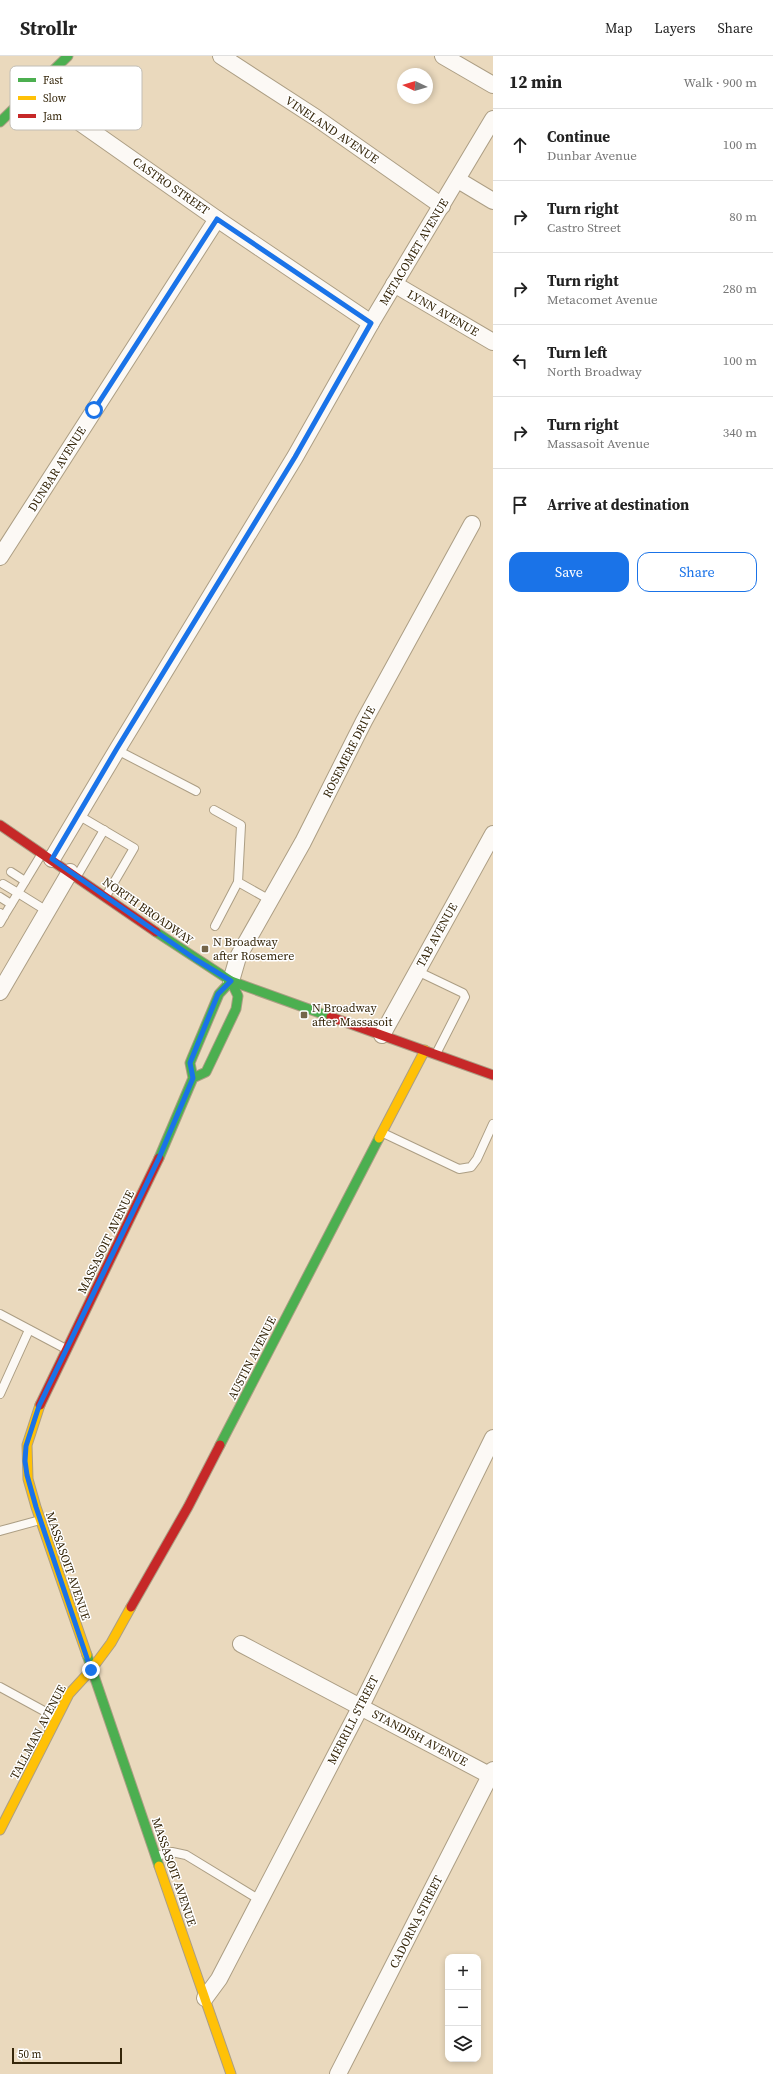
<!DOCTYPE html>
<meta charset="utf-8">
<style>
:root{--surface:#fff;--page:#f6f6f6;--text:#222;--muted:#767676;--line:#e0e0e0;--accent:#1a73e8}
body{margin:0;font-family:"Source Serif 4",serif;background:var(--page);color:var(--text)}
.controls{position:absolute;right:12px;bottom:12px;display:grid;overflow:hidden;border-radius:8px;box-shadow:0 2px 6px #0003}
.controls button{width:36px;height:36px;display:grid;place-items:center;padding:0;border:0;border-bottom:1px solid var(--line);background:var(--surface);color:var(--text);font:20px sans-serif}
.compass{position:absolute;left:397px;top:12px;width:36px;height:36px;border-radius:50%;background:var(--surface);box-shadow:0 2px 6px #0003;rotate:274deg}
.scale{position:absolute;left:12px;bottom:10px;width:110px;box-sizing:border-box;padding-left:4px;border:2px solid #35260a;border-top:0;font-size:11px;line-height:14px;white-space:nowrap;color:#35260a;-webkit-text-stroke:3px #fff;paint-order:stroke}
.stop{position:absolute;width:12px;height:12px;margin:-9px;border:3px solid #1a73e8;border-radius:50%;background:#fff}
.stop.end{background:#1a73e8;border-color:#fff;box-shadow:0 1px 4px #0008}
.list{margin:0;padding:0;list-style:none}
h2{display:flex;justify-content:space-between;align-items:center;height:52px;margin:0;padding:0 16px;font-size:17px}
h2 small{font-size:13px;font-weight:400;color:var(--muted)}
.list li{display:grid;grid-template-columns:26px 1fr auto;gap:12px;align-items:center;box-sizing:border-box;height:72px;padding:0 16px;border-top:1px solid var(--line)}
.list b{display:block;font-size:15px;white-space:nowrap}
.list p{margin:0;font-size:13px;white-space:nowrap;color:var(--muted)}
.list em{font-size:13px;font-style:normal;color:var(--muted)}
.actions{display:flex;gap:8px;padding:12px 16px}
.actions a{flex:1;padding:9px 0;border:1px solid var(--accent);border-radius:12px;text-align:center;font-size:14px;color:var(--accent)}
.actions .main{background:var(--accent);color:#fff}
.icon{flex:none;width:22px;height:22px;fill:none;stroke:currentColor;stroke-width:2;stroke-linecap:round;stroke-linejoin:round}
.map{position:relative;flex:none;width:493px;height:2018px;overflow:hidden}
header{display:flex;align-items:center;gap:24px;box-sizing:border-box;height:56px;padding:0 20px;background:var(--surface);border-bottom:1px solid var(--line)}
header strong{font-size:19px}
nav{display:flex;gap:22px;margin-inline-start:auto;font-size:14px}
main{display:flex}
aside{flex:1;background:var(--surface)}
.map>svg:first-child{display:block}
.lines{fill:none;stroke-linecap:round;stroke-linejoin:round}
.lane-casing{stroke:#ac9e84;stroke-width:10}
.street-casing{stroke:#ac9e84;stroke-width:18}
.fast-casing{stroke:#ac9e84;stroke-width:11}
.slow-casing{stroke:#ac9e84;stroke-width:11}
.jam-casing{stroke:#ac9e84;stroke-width:11}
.lane{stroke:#fcf9f5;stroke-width:8}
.street{stroke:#fcf9f5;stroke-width:16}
.fast{stroke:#4caf50;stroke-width:9}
.slow{stroke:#ffc107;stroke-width:9}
.jam{stroke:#c62828;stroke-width:9}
.route{stroke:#1a73e8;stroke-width:5}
.poi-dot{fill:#746549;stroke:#fff;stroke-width:1.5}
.labels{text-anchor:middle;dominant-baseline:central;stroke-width:3;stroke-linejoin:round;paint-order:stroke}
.street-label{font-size:12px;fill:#35260a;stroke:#fff}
.poi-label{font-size:12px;fill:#35260a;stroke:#fff;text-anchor:start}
.key{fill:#fff;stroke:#c2beb6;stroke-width:1}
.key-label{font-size:11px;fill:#35260a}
</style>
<header>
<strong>Strollr</strong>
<nav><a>Map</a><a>Layers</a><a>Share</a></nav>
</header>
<main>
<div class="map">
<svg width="493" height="2018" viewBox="0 0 493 2018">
<rect width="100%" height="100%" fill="#ead9bd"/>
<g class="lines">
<!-- lane casing -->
<g class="lane-casing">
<g id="lane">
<polyline points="117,694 196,735"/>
<polyline points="214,754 241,769 238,826 270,844"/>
<polyline points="78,759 134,792 106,840"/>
<polyline points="41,799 18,837 47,855"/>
<polyline points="11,816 25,825"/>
<polyline points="77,820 104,774"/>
<polyline points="0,841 11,848"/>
<polyline points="0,857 4,860 18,837 3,828"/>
<polyline points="0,867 4,860"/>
<polyline points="215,870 238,826"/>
<polyline points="417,915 463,937 465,941 436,998"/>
<polyline points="383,1077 459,1113 471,1111 477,1103 493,1068"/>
<polyline points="0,1258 66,1293"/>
<polyline points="0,1338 29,1274"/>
<polyline points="0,1475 40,1464"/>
<polyline points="0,1631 55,1661"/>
<polyline points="156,1800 172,1796 186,1799 260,1844"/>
</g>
</g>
<!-- street casing -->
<g class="street-casing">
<g id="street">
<polyline points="221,0 315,61 442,150"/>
<polyline points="443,0 493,29"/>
<polyline points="32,33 217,163 371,267"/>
<polyline points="458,124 493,145"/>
<polyline points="394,228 493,286"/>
<polyline points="0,501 217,163"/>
<polyline points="52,803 117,694 295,401 371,267 493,63"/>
<polyline points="231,925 238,901 303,786 364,665 472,468"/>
<polyline points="0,936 70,816"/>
<polyline points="382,979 493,778"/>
<polyline points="241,1588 493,1721"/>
<polyline points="205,1942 219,1923 361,1650 493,1382"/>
<polyline points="338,2018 493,1714"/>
</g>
</g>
<!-- fast casing -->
<g class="fast-casing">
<g id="fast">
<polyline points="0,66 68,0"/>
<polyline points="156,876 231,925 331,961"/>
<polyline points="159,1102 193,1022 190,1007 192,1002 219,938 231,925 238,940 236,953 206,1016 193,1022"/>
<polyline points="220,1389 379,1082"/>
<polyline points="87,1599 159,1810"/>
</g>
</g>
<!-- slow casing -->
<g class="slow-casing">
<g id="slow">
<polyline points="379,1082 425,994"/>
<polyline points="40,1349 27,1389 28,1423 36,1451 87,1599"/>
<polyline points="0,1774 69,1638 91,1614 111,1587 131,1551"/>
<polyline points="159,1810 231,2018"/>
</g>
</g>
<!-- jam casing -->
<g class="jam-casing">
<g id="jam">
<polyline points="0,769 156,876"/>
<polyline points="331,961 493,1019"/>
<polyline points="40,1349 159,1102"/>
<polyline points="131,1551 188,1451 220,1389"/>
</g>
</g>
<!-- lane -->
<use href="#lane" class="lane"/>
<!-- street -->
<use href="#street" class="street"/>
<!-- fast -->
<use href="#fast" class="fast"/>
<!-- slow -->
<use href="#slow" class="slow"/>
<!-- jam -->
<use href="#jam" class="jam"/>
</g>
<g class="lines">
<!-- route -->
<polyline class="route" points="91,1614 36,1451 27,1419 25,1405 26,1390 39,1350 159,1102 193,1022 190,1007 192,1002 218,938 231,925 195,903 52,803 116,694 295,401 371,267 217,163 94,354"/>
</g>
<!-- markers -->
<g class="poi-dot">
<rect x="201" y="889" width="8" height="8" rx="2"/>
<rect x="300" y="955" width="8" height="8" rx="2"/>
</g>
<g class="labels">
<!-- street labels -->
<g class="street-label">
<text transform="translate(332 74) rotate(34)">VINELAND AVENUE</text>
<text transform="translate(171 130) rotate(35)">CASTRO STREET</text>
<text transform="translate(414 196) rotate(-59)">METACOMET AVENUE</text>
<text transform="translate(443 257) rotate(30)">LYNN AVENUE</text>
<text transform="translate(57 413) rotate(-58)">DUNBAR AVENUE</text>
<text transform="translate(349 696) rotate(-63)">ROSEMERE DRIVE</text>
<text transform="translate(148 855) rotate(35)">NORTH BROADWAY</text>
<text transform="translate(437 879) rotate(-61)">TAB AVENUE</text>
<text transform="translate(106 1186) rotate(-64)">MASSASOIT AVENUE</text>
<text transform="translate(252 1302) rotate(-63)">AUSTIN AVENUE</text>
<text transform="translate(68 1510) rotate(71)">MASSASOIT AVENUE</text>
<text transform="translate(353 1664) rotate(-63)">MERRILL STREET</text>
<text transform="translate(38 1676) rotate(-62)">TALLMAN AVENUE</text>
<text transform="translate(420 1682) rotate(28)">STANDISH AVENUE</text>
<text transform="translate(174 1816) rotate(71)">MASSASOIT AVENUE</text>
<text transform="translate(416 1866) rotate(-63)">CADORNA STREET</text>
</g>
<!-- poi labels -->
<g class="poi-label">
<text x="213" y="886">N Broadway<tspan x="213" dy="14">after Rosemere</tspan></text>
<text x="312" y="952">N Broadway<tspan x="312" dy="14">after Massasoit</tspan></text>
</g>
</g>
<!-- legend -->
<rect x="10" y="10" width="132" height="64" rx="6" class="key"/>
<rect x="18" y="22" width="18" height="4" fill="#4caf50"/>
<rect x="18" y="40" width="18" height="4" fill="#ffc107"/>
<rect x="18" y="58" width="18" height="4" fill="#c62828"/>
<g class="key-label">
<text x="43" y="28">Fast</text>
<text x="43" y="46">Slow</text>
<text x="43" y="64">Jam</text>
</g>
</svg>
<div class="controls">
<button>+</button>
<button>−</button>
<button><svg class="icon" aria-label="layers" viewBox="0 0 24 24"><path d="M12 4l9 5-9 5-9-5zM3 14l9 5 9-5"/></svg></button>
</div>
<svg class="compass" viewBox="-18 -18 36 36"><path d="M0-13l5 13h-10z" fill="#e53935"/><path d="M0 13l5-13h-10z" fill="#767676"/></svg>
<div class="scale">50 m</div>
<div class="stop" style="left:94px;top:354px"></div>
<div class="stop end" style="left:91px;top:1614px"></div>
</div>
<aside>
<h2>12 min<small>Walk · 900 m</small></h2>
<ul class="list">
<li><svg class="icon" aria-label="ahead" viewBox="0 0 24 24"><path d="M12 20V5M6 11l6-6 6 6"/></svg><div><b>Continue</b><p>Dunbar Avenue</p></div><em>100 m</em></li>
<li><svg class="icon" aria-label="right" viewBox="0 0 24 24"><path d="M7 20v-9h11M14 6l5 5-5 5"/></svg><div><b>Turn right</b><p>Castro Street</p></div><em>80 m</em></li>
<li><svg class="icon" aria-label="right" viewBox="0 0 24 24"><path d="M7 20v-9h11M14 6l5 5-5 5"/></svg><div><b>Turn right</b><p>Metacomet Avenue</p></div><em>280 m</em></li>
<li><svg class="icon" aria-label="left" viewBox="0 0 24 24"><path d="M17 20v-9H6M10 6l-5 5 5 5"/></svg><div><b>Turn left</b><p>North Broadway</p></div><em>100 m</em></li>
<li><svg class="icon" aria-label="right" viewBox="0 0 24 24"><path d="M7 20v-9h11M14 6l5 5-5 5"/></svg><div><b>Turn right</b><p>Massasoit Avenue</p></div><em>340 m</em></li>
<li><svg class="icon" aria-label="arrive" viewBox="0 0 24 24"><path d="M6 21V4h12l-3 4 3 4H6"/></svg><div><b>Arrive at destination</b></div></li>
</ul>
<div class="actions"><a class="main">Save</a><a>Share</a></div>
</aside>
</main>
